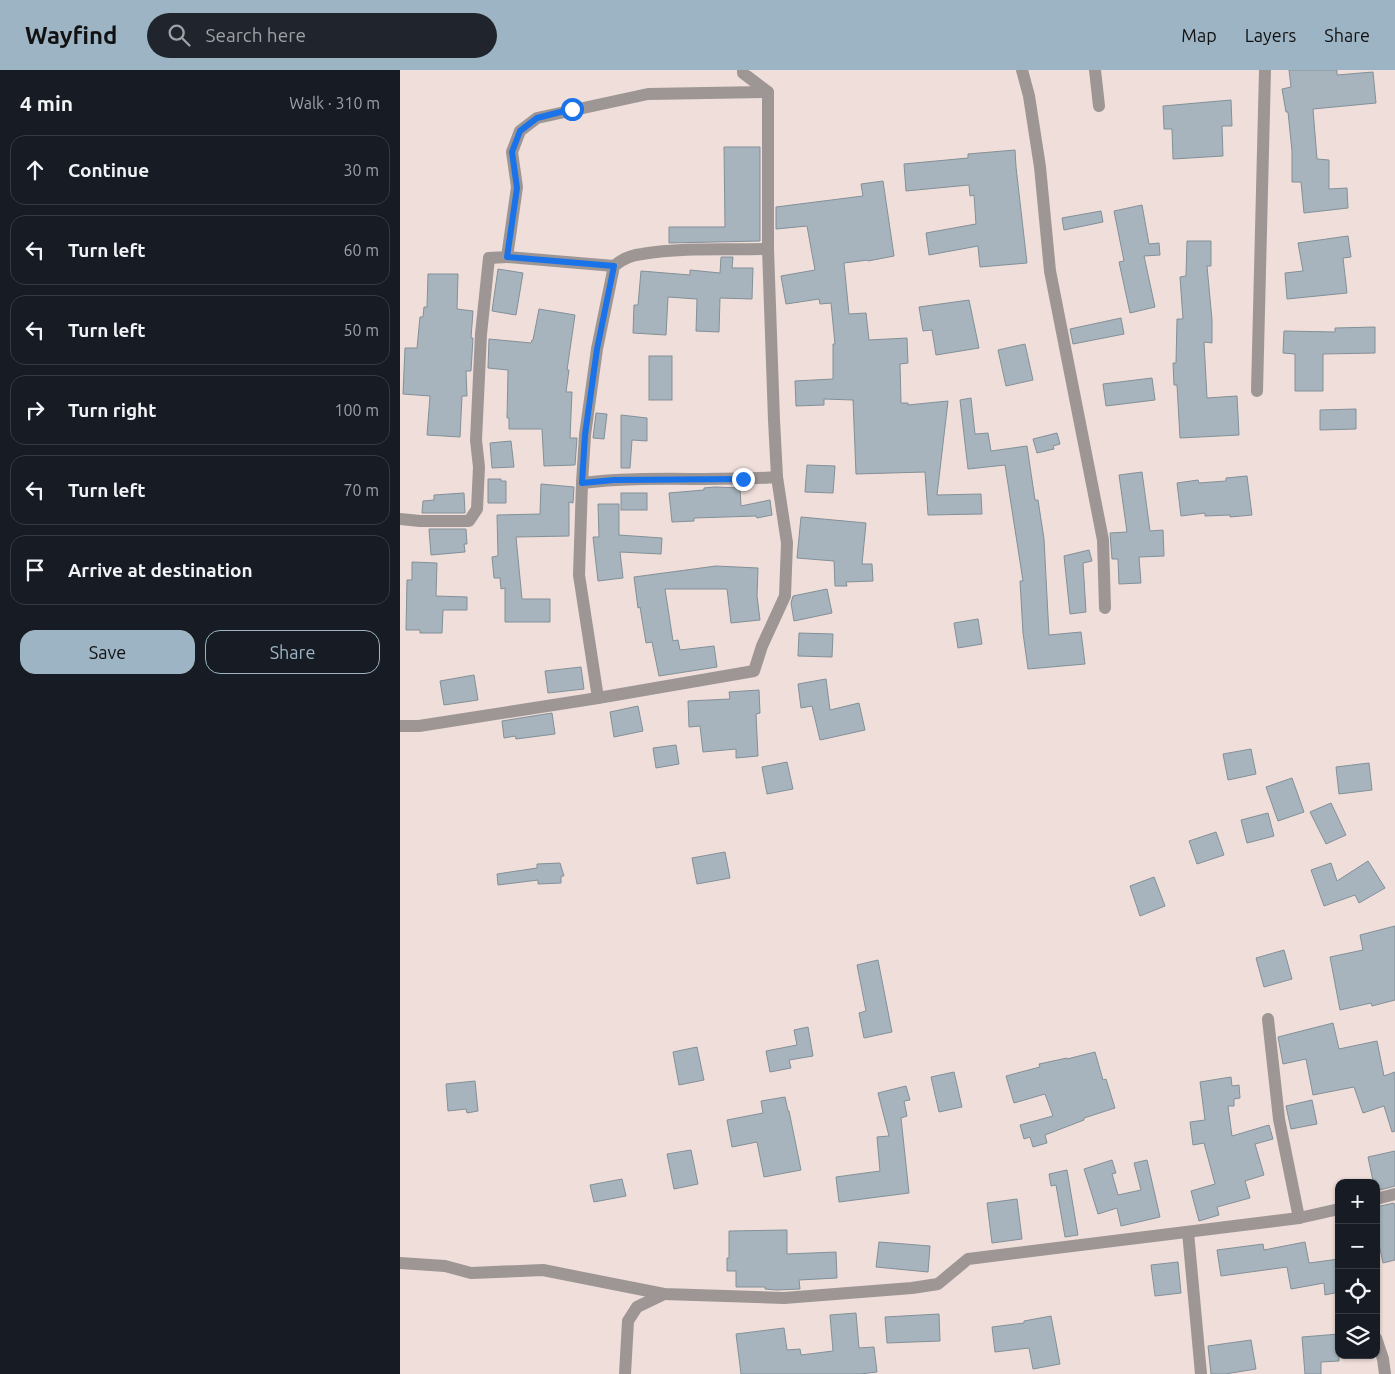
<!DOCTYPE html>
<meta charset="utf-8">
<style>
:root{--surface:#171b24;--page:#20242c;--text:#f1f3f6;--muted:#9ea1a6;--line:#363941;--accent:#9cb4c3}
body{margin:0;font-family:Ubuntu,sans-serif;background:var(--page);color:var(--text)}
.controls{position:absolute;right:15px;bottom:15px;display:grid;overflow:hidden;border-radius:10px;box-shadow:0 1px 4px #0004}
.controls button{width:45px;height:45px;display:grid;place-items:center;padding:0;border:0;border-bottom:1px solid var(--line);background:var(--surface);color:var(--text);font:25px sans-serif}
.stop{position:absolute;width:15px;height:15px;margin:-11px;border:4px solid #1a73e8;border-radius:50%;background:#fff}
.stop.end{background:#1a73e8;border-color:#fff;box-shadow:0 1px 5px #0008}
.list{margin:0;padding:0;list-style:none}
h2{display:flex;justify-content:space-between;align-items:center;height:65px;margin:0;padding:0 20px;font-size:21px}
h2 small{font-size:16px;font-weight:400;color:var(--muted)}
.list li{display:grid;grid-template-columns:32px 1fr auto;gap:15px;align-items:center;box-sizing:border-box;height:70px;margin:0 10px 10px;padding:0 10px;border:1px solid var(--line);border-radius:15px}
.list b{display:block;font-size:19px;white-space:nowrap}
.list em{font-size:16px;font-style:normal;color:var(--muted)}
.actions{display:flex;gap:10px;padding:15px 20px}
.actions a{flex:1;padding:11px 0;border:1px solid var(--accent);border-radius:15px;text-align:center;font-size:18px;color:var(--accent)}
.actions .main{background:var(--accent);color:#111}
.icon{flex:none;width:28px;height:28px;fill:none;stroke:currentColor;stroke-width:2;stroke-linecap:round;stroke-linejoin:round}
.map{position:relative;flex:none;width:995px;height:1304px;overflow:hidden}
header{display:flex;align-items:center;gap:30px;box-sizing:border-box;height:70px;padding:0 25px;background:var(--accent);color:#111}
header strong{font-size:24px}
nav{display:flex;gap:28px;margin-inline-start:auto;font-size:18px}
.search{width:350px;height:45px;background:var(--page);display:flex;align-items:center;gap:12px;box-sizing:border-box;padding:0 18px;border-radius:28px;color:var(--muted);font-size:19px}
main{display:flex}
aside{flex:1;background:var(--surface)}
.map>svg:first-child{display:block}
.building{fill:#a7b4bd;stroke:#839098}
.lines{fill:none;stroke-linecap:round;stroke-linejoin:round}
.street{stroke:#9d9694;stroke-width:12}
.route{stroke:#1a73e8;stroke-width:6}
</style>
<header>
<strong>Wayfind</strong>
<div class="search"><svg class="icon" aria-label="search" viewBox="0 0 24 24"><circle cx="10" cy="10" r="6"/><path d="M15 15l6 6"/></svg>Search here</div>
<nav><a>Map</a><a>Layers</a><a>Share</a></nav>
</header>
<main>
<aside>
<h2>4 min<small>Walk · 310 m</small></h2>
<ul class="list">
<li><svg class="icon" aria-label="ahead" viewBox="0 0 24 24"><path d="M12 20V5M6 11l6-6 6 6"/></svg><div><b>Continue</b></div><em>30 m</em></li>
<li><svg class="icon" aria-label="left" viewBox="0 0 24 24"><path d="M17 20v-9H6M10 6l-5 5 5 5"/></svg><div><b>Turn left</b></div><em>60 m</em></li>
<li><svg class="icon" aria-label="left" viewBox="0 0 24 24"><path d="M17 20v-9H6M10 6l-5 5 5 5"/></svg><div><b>Turn left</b></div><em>50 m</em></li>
<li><svg class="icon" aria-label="right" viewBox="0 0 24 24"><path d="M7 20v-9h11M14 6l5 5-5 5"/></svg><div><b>Turn right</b></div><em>100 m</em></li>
<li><svg class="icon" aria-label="left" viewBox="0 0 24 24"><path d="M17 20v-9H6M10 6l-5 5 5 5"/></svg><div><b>Turn left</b></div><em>70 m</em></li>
<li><svg class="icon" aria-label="arrive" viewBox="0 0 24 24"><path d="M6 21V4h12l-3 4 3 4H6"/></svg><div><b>Arrive at destination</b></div></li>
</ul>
<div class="actions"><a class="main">Save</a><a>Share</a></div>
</aside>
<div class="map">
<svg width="995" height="1304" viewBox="0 0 995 1304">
<rect width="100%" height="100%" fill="#efded9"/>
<!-- building -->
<g class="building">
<polygon points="889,0 937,0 937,5 973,2 976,33 913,39 917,89 929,90 929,119 947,118 948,138 904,143 901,112 892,112 892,81 888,42 886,42 882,19 891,17"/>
<polygon points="831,30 832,56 822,56 823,86 773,89 772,59 764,59 763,36"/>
<polygon points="324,77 360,77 360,171 269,173 269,157 325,157"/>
<polygon points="615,80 616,97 627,193 580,197 578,176 529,185 526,163 576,154 574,125 570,126 569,115 506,121 504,94 568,88 568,84"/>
<polygon points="483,111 494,186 468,191 468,190 444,193 449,244 466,243 469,270 507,268 508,293 500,294 501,333 508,333 508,335 548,331 537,425 581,424 582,444 528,445 525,402 456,404 453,330 424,329 424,335 396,336 395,311 433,309 433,274 435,274 431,233 420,234 419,229 386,234 381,206 415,200 407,156 376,159 376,137 463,126 461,114"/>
<polygon points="742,135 749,174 759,173 760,185 744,186 755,237 730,243 719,192 724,191 714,141"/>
<polygon points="701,141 703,152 664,160 662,148"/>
<polygon points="948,166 951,187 943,188 947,223 887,229 885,203 903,201 898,173"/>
<polygon points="787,171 811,171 811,196 807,196 812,250 812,273 804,272 807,328 837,326 839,365 780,368 777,315 774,315 773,293 776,293 777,249 783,249 780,207 786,206"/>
<polygon points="321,187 333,187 332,198 353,198 352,229 320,228 319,262 296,261 297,229 268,227 266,265 233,263 234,235 238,235 241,201 290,205 290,200 320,203"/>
<polygon points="98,199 123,203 116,245 92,241"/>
<polygon points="28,204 58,204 57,239 73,241 71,268 73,268 71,301 66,301 67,326 62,326 60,367 27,365 30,326 3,324 5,278 17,278 20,247 23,247 24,237 27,237"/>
<polygon points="569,230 579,278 536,285 532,260 523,261 519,237"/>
<polygon points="139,239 175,245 167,300 169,300 166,322 172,322 170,368 177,368 175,395 144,396 142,359 109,359 109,348 107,348 108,300 88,298 89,269 131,273 132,270 133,270"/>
<polygon points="721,248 724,264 673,274 670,259"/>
<polygon points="975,257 975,283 923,284 923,321 895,321 895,284 883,283 884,261 935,262 935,258"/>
<polygon points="625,274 633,310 606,316 598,280"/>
<rect x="249" y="286" width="23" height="44"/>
<polygon points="752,308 755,330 706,336 703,314"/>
<polygon points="571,328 575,364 588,363 591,381 627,376 635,430 638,430 644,469 649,565 681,562 685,594 628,599 623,563 620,511 623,511 605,395 568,399 560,330"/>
<polygon points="956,339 956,359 920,360 920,340"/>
<polygon points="196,343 207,344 204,369 193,368"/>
<polygon points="221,345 247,348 247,371 232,370 230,398 221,398"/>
<polygon points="657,363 660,374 653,376 654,379 637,383 633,369"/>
<polygon points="111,371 114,397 92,398 90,373"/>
<polygon points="407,395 435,396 433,423 405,422"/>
<polygon points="742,402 750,461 763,460 764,486 739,487 741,513 719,514 718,489 712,489 710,463 727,462 719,405"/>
<polygon points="847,406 852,445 830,447 830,445 805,446 805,443 781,446 777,413 798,410 799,413 826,411 826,408"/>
<polygon points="88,409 101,409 101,411 106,411 106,433 88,433"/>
<polygon points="141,414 174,417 173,433 169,432 169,466 116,467 122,529 150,529 150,552 105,552 105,518 101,519 100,508 94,508 92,487 98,486 97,445 140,444"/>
<polygon points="315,417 340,418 341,436 370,430 372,445 357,448 356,446 294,448 294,451 272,452 269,423 304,420 304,418"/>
<polygon points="64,423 65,443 22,443 23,431 34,430 34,425"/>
<rect x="221" y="423" width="26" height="17"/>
<polygon points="198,434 219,434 219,465 262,468 261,484 220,482 223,508 198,511 193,467 199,467"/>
<polygon points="401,447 466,453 462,494 472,494 473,511 446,512 447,516 435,516 434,491 397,488"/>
<polygon points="29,459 66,459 67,474 64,474 65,482 31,485"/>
<polygon points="689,480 692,491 683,493 686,542 670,544 664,486"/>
<polygon points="12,492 37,493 36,526 67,527 67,540 43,540 42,563 20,563 20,560 6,560 7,510 12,510"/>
<polygon points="316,496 358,498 357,526 360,550 331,553 327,519 265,519 273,571 278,570 280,580 314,576 317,597 259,606 252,572 246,573 240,537 238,538 234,507"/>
<polygon points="427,519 432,543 394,551 391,533 393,526"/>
<polygon points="578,549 582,574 558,578 554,553"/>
<polygon points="399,563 433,564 432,587 398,586"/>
<polygon points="181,597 184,619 148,623 145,601"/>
<polygon points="74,605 78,630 44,635 40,611"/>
<polygon points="426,609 430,640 459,633 465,660 420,670 412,636 401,638 398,614"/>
<polygon points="359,620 360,643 356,644 358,686 336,688 336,679 303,682 300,656 289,657 288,631 330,629 329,622"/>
<polygon points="238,636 243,661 214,667 210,642"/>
<polygon points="152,643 155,664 116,669 115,666 104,668 102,651"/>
<polygon points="276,675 279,694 256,698 253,678"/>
<polygon points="851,679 856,704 828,710 823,684"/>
<polygon points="387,692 393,719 367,724 362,697"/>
<polygon points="969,693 972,720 939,724 936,697"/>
<polygon points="892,708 904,742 878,751 866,717"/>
<polygon points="931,733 946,765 926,774 910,742"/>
<polygon points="868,743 874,766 847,773 841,750"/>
<polygon points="816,762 824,785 797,794 789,771"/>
<polygon points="325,782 330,808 297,814 292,788"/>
<polygon points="968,791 985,818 959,833 955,825 924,836 911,800 931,793 937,811"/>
<polygon points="160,793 164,806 161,806 161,813 138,814 138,810 98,815 97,804 137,798 137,794"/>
<polygon points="754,807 765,836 740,846 730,816"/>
<polygon points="995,856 995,930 972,936 971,933 940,940 930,887 963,880 960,865"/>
<polygon points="884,880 892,909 864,917 856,888"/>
<polygon points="478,890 492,962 464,968 459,943 466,941 457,895"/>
<polygon points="933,953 939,979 977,971 984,1006 995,1002 995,1061 992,1062 984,1036 963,1043 954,1017 913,1025 906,989 883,994 878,967"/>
<polygon points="408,957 413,986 389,990 391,998 370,1002 366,981 397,975 394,960"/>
<polygon points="297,977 304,1010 279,1015 273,982"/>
<polygon points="695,982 703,1010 706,1009 715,1038 684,1048 684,1050 645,1065 647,1073 633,1077 630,1067 624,1069 620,1055 653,1046 645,1024 614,1033 606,1006 640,997 639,994 667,988 667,989"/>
<polygon points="554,1002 562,1037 539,1042 531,1007"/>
<polygon points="831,1007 832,1016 839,1015 840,1028 834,1029 834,1036 828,1036 832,1066 869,1055 873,1069 855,1074 864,1105 845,1111 850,1128 817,1137 819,1145 799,1151 791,1121 815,1114 804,1073 793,1075 790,1052 805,1050 800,1012"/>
<polygon points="75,1011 78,1041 67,1043 66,1039 48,1041 46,1014"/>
<polygon points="506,1016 510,1030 504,1031 507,1046 501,1048 509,1123 439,1132 436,1107 480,1101 477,1067 489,1066 478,1023"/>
<polygon points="385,1027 388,1041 389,1041 401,1100 364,1107 357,1072 332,1077 327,1050 363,1043 361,1031"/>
<polygon points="912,1030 917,1054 891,1059 886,1036"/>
<polygon points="291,1080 298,1114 274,1119 267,1084"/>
<polygon points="995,1081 995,1116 976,1121 976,1110 973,1111 968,1087"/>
<polygon points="712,1090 716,1103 712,1104 718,1125 741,1120 734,1093 747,1090 760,1147 721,1156 717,1138 698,1144 684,1099"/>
<polygon points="667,1100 678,1165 665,1167 656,1115 651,1116 649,1104"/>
<polygon points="222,1109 226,1126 194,1132 190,1115"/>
<polygon points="617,1129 622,1169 592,1173 587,1133"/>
<polygon points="994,1133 995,1138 995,1190 983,1193 976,1160 976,1137"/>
<polygon points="387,1160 387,1184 436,1182 437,1208 399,1210 400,1219 377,1220 365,1219 365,1217 336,1217 336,1201 327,1201 327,1188 329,1188 329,1161"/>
<polygon points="479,1172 530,1176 528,1202 476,1197"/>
<polygon points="905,1172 909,1193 939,1189 939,1222 925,1225 924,1213 891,1219 887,1197 821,1206 817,1180 863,1174 864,1180"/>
<polygon points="778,1192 781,1223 755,1226 751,1195"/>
<polygon points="456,1243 459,1278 474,1277 477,1302 460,1304 341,1304 336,1264 384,1258 387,1280 400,1279 401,1285 433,1281 430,1245"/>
<polygon points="539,1244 540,1271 487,1273 485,1247"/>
<polygon points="651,1246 660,1294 633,1299 629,1278 595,1282 592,1257 624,1253 624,1251"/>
<polygon points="939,1264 939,1291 921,1292 921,1304 905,1304 902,1267"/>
<polygon points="851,1270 856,1299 825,1304 811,1304 808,1276"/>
</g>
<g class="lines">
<!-- street -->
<g class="street">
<polyline points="622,0 629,26 640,97 650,201 703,470 705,538"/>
<polyline points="695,0 699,36"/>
<polyline points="107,187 214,196"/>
<polyline points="857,321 865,0"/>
<path d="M 182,413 C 246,405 312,412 377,407"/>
<polyline points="0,449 20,451 69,451 77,439 79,397 76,370 81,264 89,188 107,187 117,117 112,82 120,61 137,48 248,24 368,22"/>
<path d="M 198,628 L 179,505 L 182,413 L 185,365 L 197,279 L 214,196 C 222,189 232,185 242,184 C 282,177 328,180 368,179"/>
<polyline points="0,656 19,656 198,628 354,601 362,576 385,526 387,473 377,407 374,350 368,179 368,22 343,3 343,0"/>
<polyline points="868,949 879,1049 899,1148"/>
<polyline points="976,1129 995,1124"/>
<polyline points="788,1162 801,1304"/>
<polyline points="0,1193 45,1196 71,1203 143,1200 264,1224 384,1228 512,1218 538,1214 568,1189 899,1148 939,1139"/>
<polyline points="976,1268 983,1289 985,1304"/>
<polyline points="225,1304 228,1251 237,1237 264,1224"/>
</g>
</g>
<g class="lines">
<!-- route -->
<polyline class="route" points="172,39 137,48 120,61 112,82 117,118 107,187 214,196 197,279 185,365 182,413 214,410 343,409"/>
</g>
</svg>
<div class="controls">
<button>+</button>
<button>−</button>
<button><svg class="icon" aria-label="locate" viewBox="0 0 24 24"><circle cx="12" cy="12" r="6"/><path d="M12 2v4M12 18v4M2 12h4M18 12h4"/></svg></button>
<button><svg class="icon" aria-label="layers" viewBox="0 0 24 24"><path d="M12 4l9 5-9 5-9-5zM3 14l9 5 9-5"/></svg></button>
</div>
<div class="stop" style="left:172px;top:39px"></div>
<div class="stop end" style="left:343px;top:409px"></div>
</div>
</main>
